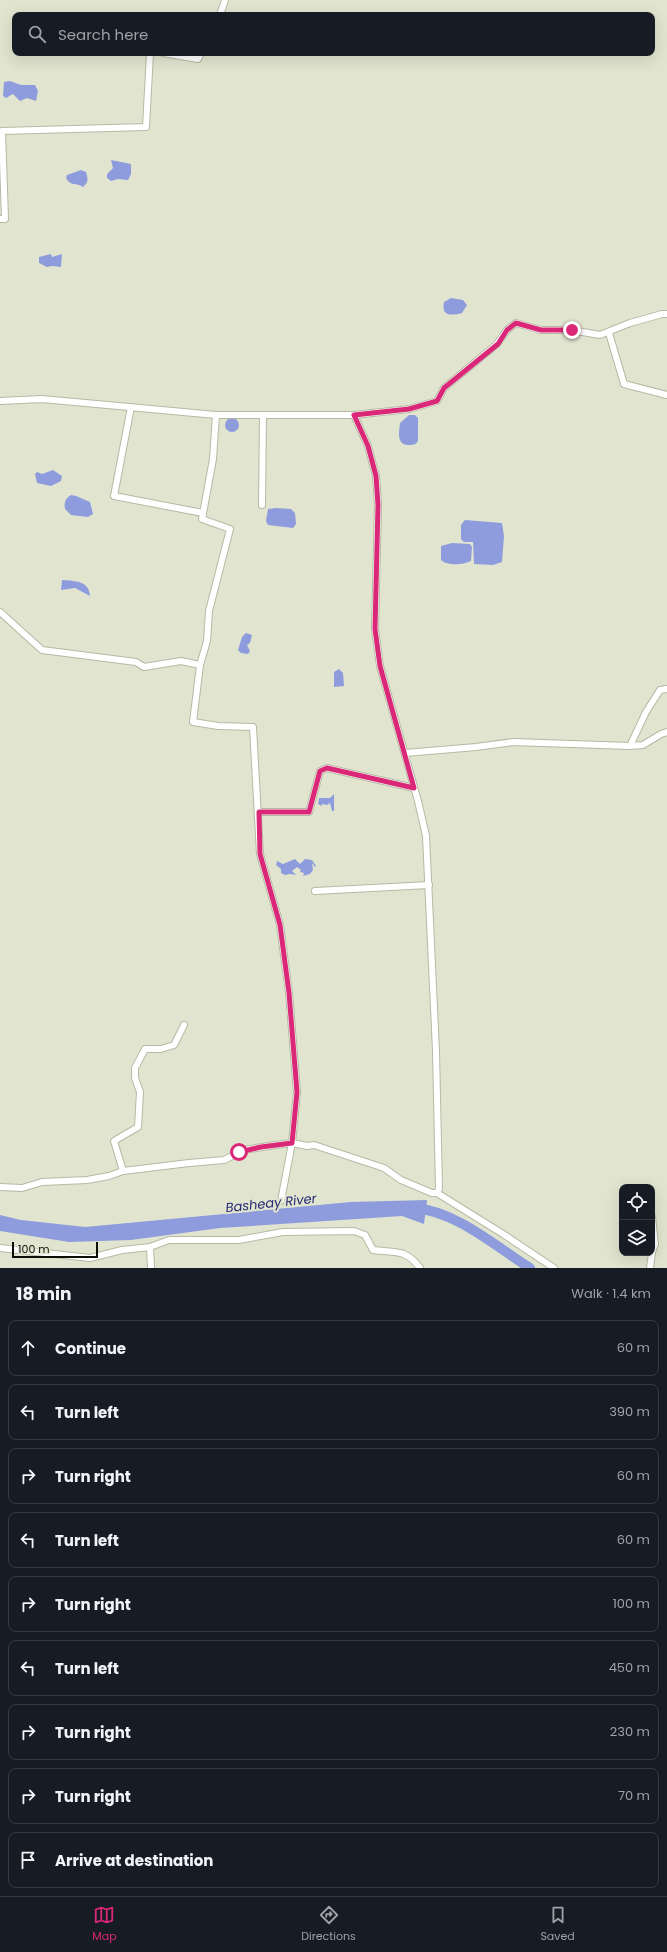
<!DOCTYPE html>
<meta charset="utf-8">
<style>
:root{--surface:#171b24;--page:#242831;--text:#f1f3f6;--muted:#9ea1a6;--line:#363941;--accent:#db2777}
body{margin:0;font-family:Poppins,sans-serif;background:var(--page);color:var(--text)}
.controls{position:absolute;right:12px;bottom:12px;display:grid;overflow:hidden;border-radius:8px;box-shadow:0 4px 16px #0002}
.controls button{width:36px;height:36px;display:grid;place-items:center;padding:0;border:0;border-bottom:1px solid var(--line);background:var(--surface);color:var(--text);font:20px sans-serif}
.scale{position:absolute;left:12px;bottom:10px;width:86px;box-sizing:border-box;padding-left:4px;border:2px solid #0d0f07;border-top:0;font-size:11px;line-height:14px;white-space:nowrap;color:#0d0f07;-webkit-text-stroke:3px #e1e5cf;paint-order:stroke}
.stop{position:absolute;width:12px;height:12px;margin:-9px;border:3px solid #db2777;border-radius:50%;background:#fff}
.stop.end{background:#db2777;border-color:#fff;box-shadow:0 1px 4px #0008}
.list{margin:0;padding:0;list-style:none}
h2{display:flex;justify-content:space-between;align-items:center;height:52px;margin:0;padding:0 16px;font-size:17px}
h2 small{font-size:13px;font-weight:400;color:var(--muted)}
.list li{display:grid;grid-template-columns:26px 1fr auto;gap:12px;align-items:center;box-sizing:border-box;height:56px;margin:0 8px 8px;padding:0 8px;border:1px solid var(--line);border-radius:8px}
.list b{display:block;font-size:15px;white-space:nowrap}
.list em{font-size:13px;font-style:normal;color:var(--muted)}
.icon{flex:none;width:22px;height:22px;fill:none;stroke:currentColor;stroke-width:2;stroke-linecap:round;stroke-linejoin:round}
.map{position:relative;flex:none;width:667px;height:1268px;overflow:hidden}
.search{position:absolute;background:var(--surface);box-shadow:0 4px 16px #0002;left:12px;right:12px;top:12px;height:44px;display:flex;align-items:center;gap:10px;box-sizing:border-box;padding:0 14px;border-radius:8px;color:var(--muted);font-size:15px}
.sheet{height:628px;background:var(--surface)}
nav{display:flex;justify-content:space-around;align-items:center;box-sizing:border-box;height:56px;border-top:1px solid var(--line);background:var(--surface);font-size:11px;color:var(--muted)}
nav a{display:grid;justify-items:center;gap:2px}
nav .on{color:var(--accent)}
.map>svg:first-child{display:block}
.water{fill:#8e9cdd}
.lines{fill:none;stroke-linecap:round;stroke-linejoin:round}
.river{stroke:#8e9cdd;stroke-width:10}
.minor-casing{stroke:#b6baa4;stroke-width:8}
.minor{stroke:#fff;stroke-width:6}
.route{stroke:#db2777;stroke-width:5}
.labels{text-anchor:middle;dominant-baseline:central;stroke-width:4;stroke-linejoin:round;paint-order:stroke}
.water-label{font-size:13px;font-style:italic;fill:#242773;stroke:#e1e5cf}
</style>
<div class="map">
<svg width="667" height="1268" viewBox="0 0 667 1268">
<rect width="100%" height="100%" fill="#e1e5cf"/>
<!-- water -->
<g class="water">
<polygon points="10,81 21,85 35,85 38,91 36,101 27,98 20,101 13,94 6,98 3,96 4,82"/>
<polygon points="111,160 131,164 131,174 128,180 118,179 111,181 107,178 107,174 113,168"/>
<path d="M 81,170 L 86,172 C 88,179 89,182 83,187 C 76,182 71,187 66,178 L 67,175 Z"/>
<polygon points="51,254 52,257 62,254 61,267 52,266 47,267 39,263 39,257"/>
<path d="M 451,298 L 463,300 L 467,305 L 462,313 C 451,316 441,316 444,302 Z"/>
<path d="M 409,415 L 415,415 L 418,418 L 418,441 C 416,444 414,445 410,445 C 396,446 399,432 400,423 Z"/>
<circle cx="232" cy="425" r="7"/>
<polygon points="53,470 62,476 61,481 51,486 37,483 35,474 37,472 42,474"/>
<path d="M 71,495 L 76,496 L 90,502 L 93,514 L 88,517 L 71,515 L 65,509 C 64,502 65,499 71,495 Z"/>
<polygon points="276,508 291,509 295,513 296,524 293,528 268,525 266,521 268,509"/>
<polygon points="465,520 502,523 504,536 502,562 493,565 474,564 473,542 464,542 461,539 461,525"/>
<path d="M 452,543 L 470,544 L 472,547 L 471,561 C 463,565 447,566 441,560 L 441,546 Z"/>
<path d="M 62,580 C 76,581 89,581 90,596 L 75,588 L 61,590 Z"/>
<polygon points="246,633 252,635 250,643 247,645 250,651 248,654 241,653 238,650 242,637"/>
<polygon points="339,669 343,673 344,686 334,687 334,672"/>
<polygon points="334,794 334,811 332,811 330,803 327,805 322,804 322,806 318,804 319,798 330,798"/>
<polygon points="295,859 300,864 305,859 312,860 316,866 315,867 312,863 313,870 310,874 303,876 304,873 300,872 301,870 297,867 292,871 296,875 290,874 285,875 281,873 281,869 276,865 277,861 283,864"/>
<polygon points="427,1200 424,1224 402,1216 220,1228 131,1240 69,1242 0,1231 0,1215 21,1220 85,1227 351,1202"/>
</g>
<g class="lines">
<!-- river -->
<path class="river" d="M 414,1208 C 456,1211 495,1246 530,1268"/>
<!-- minor casing -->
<g class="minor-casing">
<g id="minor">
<polyline points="220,15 225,0"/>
<polyline points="163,53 198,59 201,53"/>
<polyline points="0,219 5,219 2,131 146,127 150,53"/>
<polyline points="609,333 624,384 667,395"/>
<polyline points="0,401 42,399 216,415 354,415 409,409 437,401 444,388 497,344 507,330 516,323 541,330 571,330 600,335 630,323 662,314 667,314"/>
<polyline points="131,407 114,496 203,513"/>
<polyline points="216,415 213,459 202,519 230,529 209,611 207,641 200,665 193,722 218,726 253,727 260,854 280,925 289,993 297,1092 292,1143 281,1201"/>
<polyline points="354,415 368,446 376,476 378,505 375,629 380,666 418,801 426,836 436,1051 439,1189 437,1193"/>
<polyline points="262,505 263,415"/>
<polyline points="0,612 42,650 136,662 144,667 181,661 200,665"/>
<polyline points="630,746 643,745 661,734 667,732"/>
<polyline points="405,753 476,747 513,742 630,746 646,712 660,690 667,689"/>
<polyline points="259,812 309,812 320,771 327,768 414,788"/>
<polyline points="315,891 429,885"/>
<polyline points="123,1171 114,1141 138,1127 140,1092 135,1078 135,1068 145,1049 161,1049 174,1045 184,1025"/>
<polyline points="0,1187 22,1188 42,1182 87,1180 109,1176 123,1171 189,1163 224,1160 244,1150 275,1145 292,1143 307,1146 314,1145 384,1168 401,1180 432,1193 437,1193 503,1234 554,1268"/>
<polyline points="652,1217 655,1244 652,1252"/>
<polyline points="150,1247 151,1268"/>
<path d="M 0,1248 L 90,1258 L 122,1250 L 150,1247 L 169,1240 L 239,1240 L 283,1232 L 354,1231 L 365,1235 L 373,1250 C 395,1253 405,1248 420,1268"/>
<polyline points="650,1268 652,1253"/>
</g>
</g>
<!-- minor -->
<use href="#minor" class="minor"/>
</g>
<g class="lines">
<!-- route -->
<polyline class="route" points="239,1152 261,1147 292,1143 297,1092 289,993 280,925 260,854 259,812 309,812 320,771 327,768 414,788 380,666 375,629 378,505 376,476 368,446 354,415 409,409 437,401 444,388 498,344 507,330 516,323 541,330 572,330"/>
</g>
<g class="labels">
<!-- water labels -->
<g class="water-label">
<text transform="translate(271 1203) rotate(-6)">Basheay River</text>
</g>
</g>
</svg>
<div class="controls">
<button><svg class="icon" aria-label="locate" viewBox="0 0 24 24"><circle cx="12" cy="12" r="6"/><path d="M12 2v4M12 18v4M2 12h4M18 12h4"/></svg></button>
<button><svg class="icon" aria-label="layers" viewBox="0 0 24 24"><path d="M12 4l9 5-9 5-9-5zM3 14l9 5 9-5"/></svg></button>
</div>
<div class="scale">100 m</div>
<div class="stop" style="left:239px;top:1152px"></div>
<div class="stop end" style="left:572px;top:330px"></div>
<div class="search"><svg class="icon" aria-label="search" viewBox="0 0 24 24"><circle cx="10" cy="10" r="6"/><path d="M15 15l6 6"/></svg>Search here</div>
</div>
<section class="sheet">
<h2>18 min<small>Walk · 1.4 km</small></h2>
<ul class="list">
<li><svg class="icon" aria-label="ahead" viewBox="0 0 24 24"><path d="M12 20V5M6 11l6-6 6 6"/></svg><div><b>Continue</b></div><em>60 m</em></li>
<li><svg class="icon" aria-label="left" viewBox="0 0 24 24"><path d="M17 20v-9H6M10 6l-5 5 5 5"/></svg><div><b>Turn left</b></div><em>390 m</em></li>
<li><svg class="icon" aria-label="right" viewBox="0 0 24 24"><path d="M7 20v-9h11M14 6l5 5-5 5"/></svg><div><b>Turn right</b></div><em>60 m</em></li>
<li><svg class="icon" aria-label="left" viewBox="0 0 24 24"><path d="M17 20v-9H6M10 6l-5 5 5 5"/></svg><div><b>Turn left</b></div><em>60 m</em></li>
<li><svg class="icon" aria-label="right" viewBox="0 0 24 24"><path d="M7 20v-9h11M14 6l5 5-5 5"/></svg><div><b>Turn right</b></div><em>100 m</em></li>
<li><svg class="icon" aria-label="left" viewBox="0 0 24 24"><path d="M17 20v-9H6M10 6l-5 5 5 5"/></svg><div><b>Turn left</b></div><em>450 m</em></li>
<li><svg class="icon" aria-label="right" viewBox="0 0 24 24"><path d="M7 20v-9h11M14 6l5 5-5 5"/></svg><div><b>Turn right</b></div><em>230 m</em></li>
<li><svg class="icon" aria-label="right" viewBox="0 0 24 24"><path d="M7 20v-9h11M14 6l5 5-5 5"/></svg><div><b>Turn right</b></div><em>70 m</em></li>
<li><svg class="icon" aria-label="arrive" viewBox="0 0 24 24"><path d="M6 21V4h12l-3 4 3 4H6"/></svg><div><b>Arrive at destination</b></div></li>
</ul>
</section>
<nav>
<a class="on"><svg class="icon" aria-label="map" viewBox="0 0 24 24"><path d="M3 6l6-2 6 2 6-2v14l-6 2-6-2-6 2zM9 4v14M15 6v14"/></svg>Map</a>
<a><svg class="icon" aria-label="directions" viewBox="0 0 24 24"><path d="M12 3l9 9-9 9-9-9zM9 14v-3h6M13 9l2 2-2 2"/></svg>Directions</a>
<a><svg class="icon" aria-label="saved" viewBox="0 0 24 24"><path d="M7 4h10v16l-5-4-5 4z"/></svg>Saved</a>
</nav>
